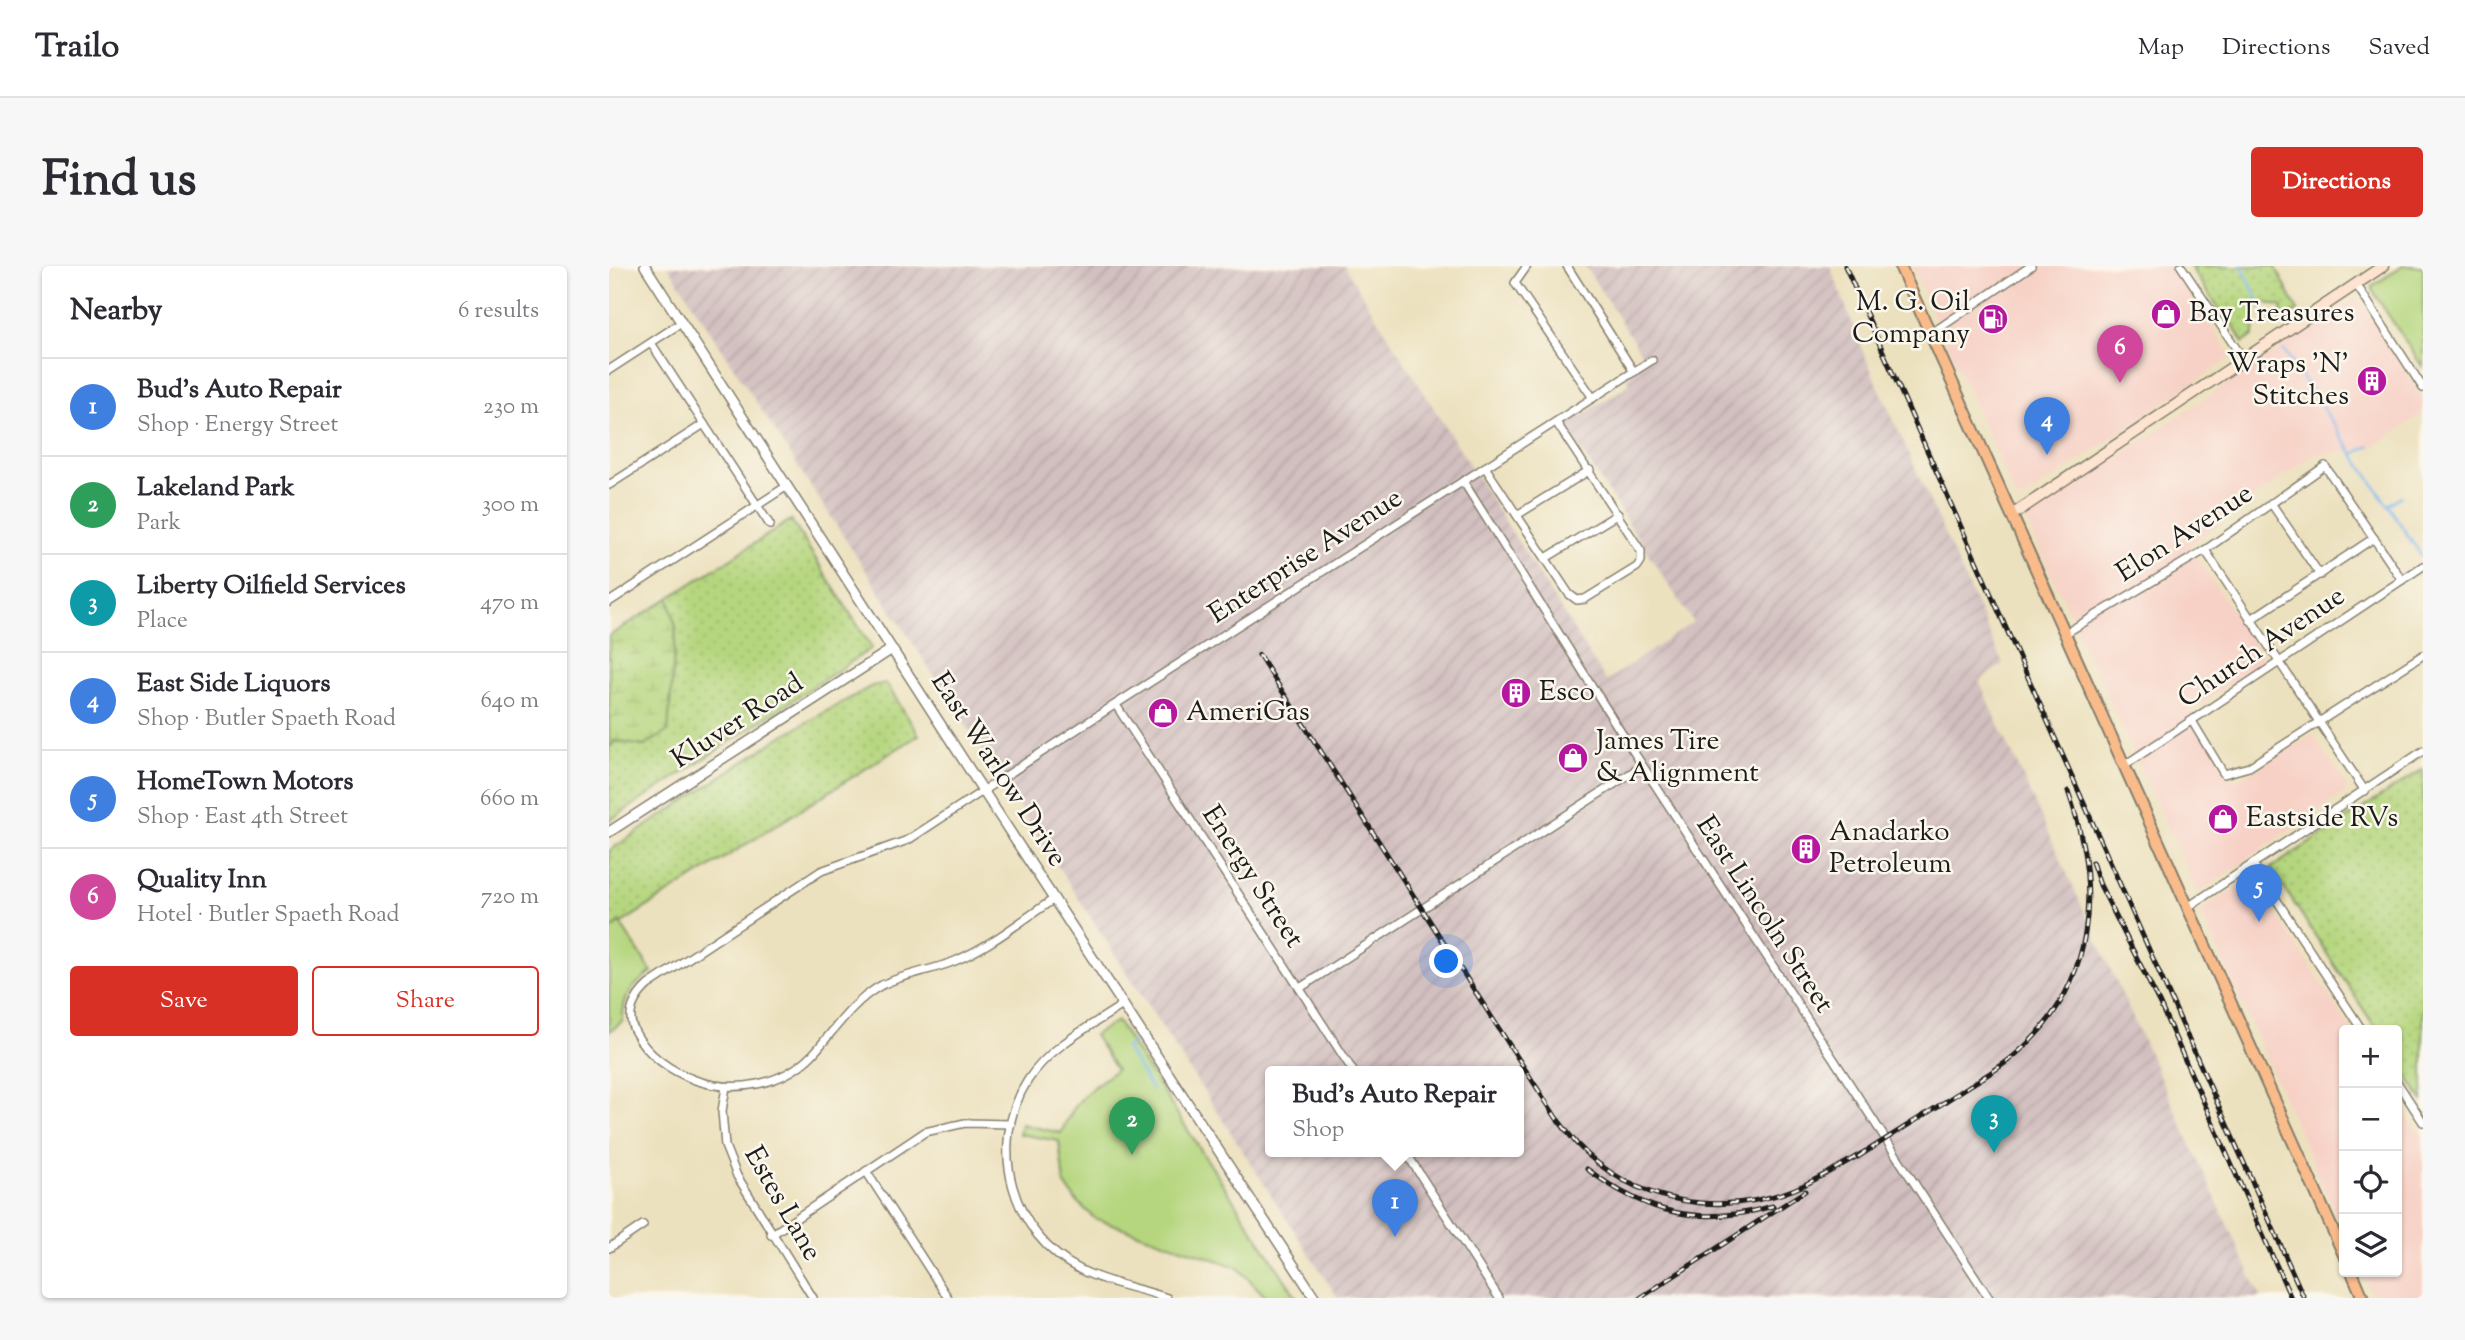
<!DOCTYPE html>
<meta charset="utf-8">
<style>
:root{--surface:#fff;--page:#f7f7f7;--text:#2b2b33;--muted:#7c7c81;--line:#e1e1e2;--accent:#d93025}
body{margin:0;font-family:"Sorts Mill Goudy",serif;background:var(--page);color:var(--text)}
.controls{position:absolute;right:21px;bottom:21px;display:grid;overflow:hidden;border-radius:7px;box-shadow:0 2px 5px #0004}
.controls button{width:63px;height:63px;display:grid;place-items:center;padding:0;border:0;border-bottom:2px solid var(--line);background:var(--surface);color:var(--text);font:35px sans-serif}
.you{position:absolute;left:838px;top:696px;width:24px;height:24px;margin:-18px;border:5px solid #fff;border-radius:50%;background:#1a73e8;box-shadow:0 0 0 10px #1a73e833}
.badge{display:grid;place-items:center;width:46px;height:46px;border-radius:50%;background:var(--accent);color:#fff;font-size:23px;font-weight:700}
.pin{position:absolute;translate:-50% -58px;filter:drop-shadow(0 2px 4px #0008)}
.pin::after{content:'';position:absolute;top:37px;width:24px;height:21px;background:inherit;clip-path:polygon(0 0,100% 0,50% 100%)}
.popup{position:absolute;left:656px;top:800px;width:259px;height:91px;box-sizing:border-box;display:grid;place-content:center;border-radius:7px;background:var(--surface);filter:drop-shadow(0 2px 5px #0005);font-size:23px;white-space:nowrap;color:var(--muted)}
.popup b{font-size:26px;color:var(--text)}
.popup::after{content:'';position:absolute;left:50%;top:100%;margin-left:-14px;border:14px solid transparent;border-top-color:var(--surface)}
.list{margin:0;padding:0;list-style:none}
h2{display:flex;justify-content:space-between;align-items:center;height:91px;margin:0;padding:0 28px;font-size:30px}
h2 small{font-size:23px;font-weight:400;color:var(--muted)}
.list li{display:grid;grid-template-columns:46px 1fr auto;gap:21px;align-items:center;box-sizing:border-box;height:98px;padding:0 28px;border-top:2px solid var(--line)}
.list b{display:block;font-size:26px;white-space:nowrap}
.list p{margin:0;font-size:23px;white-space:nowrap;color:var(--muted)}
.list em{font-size:23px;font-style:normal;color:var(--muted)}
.actions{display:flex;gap:14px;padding:21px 28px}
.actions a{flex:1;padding:16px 0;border:2px solid var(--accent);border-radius:7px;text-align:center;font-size:24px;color:var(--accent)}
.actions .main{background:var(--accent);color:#fff}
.icon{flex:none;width:38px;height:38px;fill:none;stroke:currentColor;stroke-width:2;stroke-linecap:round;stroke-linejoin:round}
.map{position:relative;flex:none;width:1814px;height:1032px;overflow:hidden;border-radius:7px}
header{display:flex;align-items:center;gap:42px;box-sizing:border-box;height:98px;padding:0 35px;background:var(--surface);border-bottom:2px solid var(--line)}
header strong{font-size:33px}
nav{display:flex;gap:38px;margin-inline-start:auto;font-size:24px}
.intro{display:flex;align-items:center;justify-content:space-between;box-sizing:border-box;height:168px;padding:0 42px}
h1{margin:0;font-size:49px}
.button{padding:18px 32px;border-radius:7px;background:var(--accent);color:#fff;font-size:24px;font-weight:700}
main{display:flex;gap:42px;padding:0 42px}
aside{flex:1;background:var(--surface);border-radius:7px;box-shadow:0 2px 5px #0004}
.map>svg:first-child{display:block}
.built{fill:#f7d1c6}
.industrial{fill:url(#industrial-furrows);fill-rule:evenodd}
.grass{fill:url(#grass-dots);stroke:#68794d;stroke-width:2}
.wetland{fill:url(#wetland-marsh);stroke:#68794d;stroke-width:2}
.park{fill:#b5d67e;stroke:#68794d;stroke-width:2}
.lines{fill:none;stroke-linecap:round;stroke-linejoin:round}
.stream{stroke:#7eb8ef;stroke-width:2.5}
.minor-casing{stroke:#847e6d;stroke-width:10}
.tertiary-casing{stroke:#847e6d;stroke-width:12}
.secondary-casing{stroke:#847e6d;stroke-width:13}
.primary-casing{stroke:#847e6d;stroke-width:14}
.minor{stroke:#fff;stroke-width:7}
.tertiary{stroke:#fff;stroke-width:9}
.secondary{stroke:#fde4d1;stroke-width:10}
.primary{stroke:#fabb8b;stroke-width:10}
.rail-casing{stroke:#1c1c1c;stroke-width:5}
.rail{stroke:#fbf7ec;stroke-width:2.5;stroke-dasharray:8;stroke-linecap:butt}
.labels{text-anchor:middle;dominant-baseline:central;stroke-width:5;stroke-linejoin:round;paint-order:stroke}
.poi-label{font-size:28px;fill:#1c1c1c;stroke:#fbf7ec;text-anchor:start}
.street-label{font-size:28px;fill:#1c1c1c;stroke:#fbf7ec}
</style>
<header>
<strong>Trailo</strong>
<nav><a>Map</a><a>Directions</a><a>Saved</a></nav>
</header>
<div class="intro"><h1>Find us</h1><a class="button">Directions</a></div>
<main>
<aside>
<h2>Nearby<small>6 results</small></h2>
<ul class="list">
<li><span class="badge" style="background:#3f7fe0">1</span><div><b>Bud's Auto Repair</b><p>Shop · Energy Street</p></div><em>230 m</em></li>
<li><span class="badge" style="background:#2e9e5b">2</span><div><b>Lakeland Park</b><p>Park</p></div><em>300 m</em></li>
<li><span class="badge" style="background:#0f9aa8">3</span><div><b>Liberty Oilfield Services</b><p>Place</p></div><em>470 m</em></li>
<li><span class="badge" style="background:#3f7fe0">4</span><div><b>East Side Liquors</b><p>Shop · Butler Spaeth Road</p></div><em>640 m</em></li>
<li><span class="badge" style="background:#3f7fe0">5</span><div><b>HomeTown Motors</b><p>Shop · East 4th Street</p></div><em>660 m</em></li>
<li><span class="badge" style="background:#d1479c">6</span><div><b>Quality Inn</b><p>Hotel · Butler Spaeth Road</p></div><em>720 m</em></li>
</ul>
<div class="actions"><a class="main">Save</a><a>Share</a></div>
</aside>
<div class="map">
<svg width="1814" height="1032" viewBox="0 0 1814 1032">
<defs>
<pattern id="industrial-furrows" width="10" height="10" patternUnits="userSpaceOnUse" patternTransform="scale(1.75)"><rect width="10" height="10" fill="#d2bfbf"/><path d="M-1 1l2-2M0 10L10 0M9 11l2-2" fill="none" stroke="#b4a4a4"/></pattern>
<pattern id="grass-dots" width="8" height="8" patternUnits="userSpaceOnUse" patternTransform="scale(1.75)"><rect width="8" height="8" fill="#b5d67e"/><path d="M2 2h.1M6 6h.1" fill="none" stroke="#9bb76c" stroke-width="1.8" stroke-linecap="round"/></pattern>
<pattern id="wetland-marsh" width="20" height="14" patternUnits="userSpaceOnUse" patternTransform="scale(1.75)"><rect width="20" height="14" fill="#b5d67e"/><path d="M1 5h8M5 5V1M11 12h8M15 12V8" fill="none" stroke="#9bb76c"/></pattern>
</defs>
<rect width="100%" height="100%" fill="#fbf7ec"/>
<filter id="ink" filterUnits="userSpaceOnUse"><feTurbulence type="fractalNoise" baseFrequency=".0143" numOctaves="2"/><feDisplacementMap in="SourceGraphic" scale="14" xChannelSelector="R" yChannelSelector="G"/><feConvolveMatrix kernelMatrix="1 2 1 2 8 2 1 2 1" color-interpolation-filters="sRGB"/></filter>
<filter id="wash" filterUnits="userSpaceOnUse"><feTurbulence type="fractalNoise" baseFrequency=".00686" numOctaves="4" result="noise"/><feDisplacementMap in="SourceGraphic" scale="28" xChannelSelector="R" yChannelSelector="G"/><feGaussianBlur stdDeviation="1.57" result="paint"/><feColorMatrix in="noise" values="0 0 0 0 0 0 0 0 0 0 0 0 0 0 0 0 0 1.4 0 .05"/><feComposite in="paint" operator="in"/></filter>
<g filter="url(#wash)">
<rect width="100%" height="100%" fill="#ece1be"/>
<!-- built -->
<g class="built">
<polygon points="1303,0 1563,0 1623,91 1415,232 1407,232"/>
<polygon points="1744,33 1750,34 1814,133 1814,147 1762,182 1704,189 1580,279 1655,394 1582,445 1592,461 1626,515 1704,469 1737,518 1737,526 1589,627 1419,257 1421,250"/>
<polygon points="1641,616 1648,625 1651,624 1743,764 1735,764 1735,967 1593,648 1596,641 1635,617"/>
<polygon points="1788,833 1814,873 1814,1032 1764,1032 1753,1006 1788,1006"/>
</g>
<!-- industrial -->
<path class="industrial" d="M 59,0 L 735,0 L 997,415 L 1084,356 L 956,160 L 1021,118 L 1013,103 L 1034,90 L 976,0 L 1221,0 L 1255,88 L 1394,398 L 1370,415 L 1652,1032 L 729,1032 ZM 662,805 L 910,805 L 910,885 L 662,885 Z"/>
<!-- grass -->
<g class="grass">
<polygon points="1581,0 1666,0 1689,45 1671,55 1673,41 1647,34 1645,69 1634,77 1622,56 1619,56"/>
<polygon points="182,254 263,382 0,555 0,481 6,475 36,480 67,363 60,332"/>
<polygon points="277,417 310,469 0,665 0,585 173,470 263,420"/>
<polygon points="1814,503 1814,835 1788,795 1788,764 1768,764 1662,602"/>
</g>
<!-- wetland -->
<polygon class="wetland" points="60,332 67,363 59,465 35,480 6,475 0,481 0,370"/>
<!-- park -->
<g class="park">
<polygon points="1794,0 1814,0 1814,102 1763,24 1763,20"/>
<path d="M 11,657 L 43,706 C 24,718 13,732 14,755 L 0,766 L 0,665 Z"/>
<path d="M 508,755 L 688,1032 L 658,1032 L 628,1001 L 485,952 L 466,933 L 455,917 L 450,875 L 410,868 L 412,858 L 452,867 C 466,834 479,824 507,804 L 485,769 Z"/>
</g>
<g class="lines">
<!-- stream -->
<g class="stream">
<polyline points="1633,0 1660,58"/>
<polyline points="1675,84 1812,289"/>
<polyline points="1745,188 1760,180"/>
<polyline points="1779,239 1792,230"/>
<polyline points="526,776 517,782 543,824"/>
</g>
</g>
</g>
<g filter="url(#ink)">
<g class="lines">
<!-- minor casing -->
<g class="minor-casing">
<g id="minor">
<polyline points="918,0 906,17 984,132"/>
<polyline points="958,0 1025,106"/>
<polyline points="1572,0 1635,94"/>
<polyline points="1747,18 1814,122"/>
<polyline points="1323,67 1422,0"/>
<polyline points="42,77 161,259"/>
<polyline points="0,104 72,57"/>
<polyline points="876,201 960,328 968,334 976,333 1028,301 1032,295 1032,285 947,156"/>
<polyline points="854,215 1015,471 1380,1032"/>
<polyline points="0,219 95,158"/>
<polyline points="1662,237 1711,309"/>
<polyline points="908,249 981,204"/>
<polyline points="1596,284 1756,525"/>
<polyline points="937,292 1009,248"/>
<polyline points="0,336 178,220"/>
<polyline points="1641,354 1765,272"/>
<polyline points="1457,367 1596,284 1716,200 1793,314"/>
<polyline points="507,439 744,805"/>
<polyline points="1583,455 1615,508 1640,501 1814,389"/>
<polyline points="1516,499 1814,300"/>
<polyline points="1644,598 1753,764"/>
<path d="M 445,633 C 413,654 382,680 346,695 C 322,705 294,708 271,720 C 243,736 225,765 204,788 C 174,819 126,828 86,814 C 62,805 38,789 26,766 C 16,748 26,731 39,719 L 212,605 L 299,574 L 482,454 L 1043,94"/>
<polyline points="1579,641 1814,485"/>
<polyline points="691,722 1033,500"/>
<path d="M 515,738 C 482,760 441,780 419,814 C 377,880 403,970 472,1004 C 499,1018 531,1022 558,1032"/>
<polyline points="1788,816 1814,856"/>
<polyline points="117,821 113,845 116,880 128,910 204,1032"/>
<polyline points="796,885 890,1032"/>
<polyline points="257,905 339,1032"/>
<polyline points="162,969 316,866 356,857 402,858"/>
<polyline points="0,982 34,959"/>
</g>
</g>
<!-- tertiary casing -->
<g class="tertiary-casing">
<g id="tertiary">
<polyline points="36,0 375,526 706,1032"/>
<polyline points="0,566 283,383"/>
</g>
</g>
<!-- secondary casing -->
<g class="secondary-casing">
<polyline id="secondary" points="1403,249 1774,0"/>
</g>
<!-- primary casing -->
<g class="primary-casing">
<g id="primary">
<polyline points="1291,0 1735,989"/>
<polyline points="1743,1006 1754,1032"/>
</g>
</g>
<!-- minor -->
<use href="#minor" class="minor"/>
<!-- tertiary -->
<use href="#tertiary" class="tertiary"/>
<!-- secondary -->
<use href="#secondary" class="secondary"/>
<!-- primary -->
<use href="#primary" class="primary"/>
<!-- rail casing -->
<g class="rail-casing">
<g id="rail">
<polyline points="1236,0 1695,1032"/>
<path d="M 650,389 L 948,853 C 955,861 961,870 968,878 C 1024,938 1112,952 1186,923 C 1210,913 1234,898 1257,885"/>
<polyline points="1483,596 1491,619 1551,738 1682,1032"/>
<path d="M 1249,891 C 1284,868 1321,846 1357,822 C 1373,812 1391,802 1406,789 C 1488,719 1493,622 1459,525"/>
<path d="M 978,903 C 1038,948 1091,961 1164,940"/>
<polyline points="1031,1032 1196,925"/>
</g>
</g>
<!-- rail -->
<use href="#rail" class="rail"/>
</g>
</g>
<!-- icons -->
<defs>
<g id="shop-disc" transform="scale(1.575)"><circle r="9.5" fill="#b5179e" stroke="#fbf7ec"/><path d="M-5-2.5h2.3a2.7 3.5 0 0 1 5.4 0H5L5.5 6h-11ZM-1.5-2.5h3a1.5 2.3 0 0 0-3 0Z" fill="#fff"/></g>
<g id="fuel-disc" transform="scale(1.575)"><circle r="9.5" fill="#b5179e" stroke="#fbf7ec"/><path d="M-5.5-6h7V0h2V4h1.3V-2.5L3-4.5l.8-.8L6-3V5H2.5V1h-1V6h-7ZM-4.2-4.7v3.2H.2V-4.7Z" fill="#fff"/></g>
<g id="building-disc" transform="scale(1.575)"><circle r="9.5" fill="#b5179e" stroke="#fbf7ec"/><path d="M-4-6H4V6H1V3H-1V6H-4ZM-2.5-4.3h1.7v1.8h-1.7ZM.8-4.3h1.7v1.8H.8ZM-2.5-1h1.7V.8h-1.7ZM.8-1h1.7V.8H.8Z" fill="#fff"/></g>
</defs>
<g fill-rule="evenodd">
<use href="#shop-disc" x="1557" y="48"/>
<use href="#fuel-disc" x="1384" y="53"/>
<use href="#building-disc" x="1763" y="115"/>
<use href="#building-disc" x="907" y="427"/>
<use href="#shop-disc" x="554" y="447"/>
<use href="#shop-disc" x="964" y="492"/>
<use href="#shop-disc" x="1614" y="553"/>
<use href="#building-disc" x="1197" y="583"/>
</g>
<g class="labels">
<!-- poi labels -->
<g class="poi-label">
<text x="1361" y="37" text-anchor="end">M. G. Oil<tspan x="1361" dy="32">Company</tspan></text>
<text x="1580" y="48">Bay Treasures</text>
<text x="1740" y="99" text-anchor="end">Wraps 'N'<tspan x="1740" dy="32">Stitches</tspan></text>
<text x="930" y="427">Esco</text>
<text x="577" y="447">AmeriGas</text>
<text x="987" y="476">James Tire<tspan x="987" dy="32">&amp; Alignment</tspan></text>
<text x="1637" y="553">Eastside RVs</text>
<text x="1220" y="567">Anadarko<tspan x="1220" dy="32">Petroleum</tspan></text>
</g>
<!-- street labels -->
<g class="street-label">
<text transform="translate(1576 268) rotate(-33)">Elon Avenue</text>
<text transform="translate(697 291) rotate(-33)">Enterprise Avenue</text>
<text transform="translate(1653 382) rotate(-34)">Church Avenue</text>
<text transform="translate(129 456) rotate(-33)">Kluver Road</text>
<text transform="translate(389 504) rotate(57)">East Warlow Drive</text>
<text transform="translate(643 611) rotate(57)">Energy Street</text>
<text transform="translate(1155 649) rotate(57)">East Lincoln Street</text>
<text transform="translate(173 938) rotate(60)">Estes Lane</text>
</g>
</g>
</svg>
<div class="controls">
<button>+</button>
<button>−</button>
<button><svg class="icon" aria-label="locate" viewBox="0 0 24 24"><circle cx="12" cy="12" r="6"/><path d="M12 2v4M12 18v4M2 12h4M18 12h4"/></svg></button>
<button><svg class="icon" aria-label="layers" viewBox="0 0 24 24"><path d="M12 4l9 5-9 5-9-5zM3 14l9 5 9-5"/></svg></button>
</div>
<div class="you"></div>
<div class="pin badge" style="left:786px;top:971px;background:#3f7fe0">1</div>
<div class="popup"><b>Bud's Auto Repair</b>Shop</div>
<div class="pin badge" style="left:523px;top:889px;background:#2e9e5b">2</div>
<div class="pin badge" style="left:1385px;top:887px;background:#0f9aa8">3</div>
<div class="pin badge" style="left:1438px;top:189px;background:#3f7fe0">4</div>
<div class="pin badge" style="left:1650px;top:656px;background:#3f7fe0">5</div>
<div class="pin badge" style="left:1511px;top:117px;background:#d1479c">6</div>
</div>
</main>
